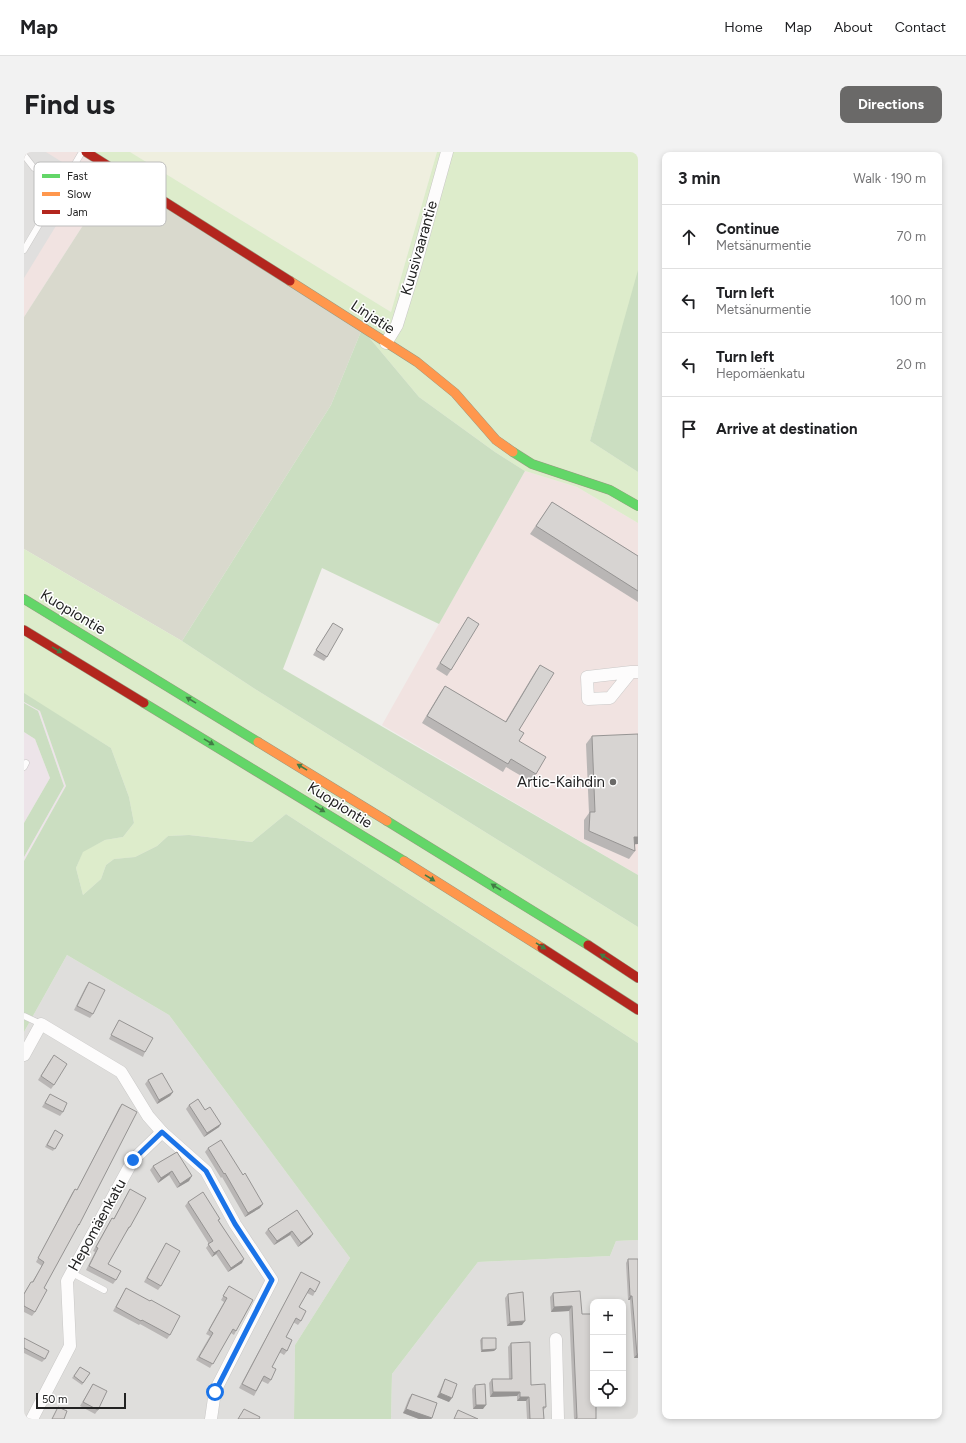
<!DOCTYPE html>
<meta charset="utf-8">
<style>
:root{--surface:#fff;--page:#f2f2f2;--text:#202124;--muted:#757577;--line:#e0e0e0;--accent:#6a6968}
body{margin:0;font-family:Figtree,sans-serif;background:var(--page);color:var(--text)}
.controls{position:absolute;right:12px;bottom:12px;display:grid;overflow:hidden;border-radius:8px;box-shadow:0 2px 6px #0003}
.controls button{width:36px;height:36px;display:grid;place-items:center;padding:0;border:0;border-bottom:1px solid var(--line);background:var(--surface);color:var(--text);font:20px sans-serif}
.scale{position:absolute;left:12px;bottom:10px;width:90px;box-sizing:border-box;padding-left:4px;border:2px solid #222;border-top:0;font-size:11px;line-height:14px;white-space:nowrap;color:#222;-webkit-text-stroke:3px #fff;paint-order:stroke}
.stop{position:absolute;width:12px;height:12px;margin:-9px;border:3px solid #1a73e8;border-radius:50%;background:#fff}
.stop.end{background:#1a73e8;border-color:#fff;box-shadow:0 1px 4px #0008}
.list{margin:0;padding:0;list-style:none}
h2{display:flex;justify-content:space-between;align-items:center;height:52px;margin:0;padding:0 16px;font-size:17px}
h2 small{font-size:13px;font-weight:400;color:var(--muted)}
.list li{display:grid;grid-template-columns:26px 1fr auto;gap:12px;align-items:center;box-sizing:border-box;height:64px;padding:0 16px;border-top:1px solid var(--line)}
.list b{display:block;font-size:15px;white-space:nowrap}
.list p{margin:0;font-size:13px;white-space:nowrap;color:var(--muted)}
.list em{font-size:13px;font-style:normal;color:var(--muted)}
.icon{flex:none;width:22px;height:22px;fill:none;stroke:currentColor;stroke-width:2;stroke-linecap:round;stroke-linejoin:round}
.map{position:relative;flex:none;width:614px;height:1267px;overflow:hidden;border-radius:8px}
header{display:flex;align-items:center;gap:24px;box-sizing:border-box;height:56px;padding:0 20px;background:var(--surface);border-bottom:1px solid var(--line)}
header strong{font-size:19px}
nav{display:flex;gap:22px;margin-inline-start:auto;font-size:14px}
.intro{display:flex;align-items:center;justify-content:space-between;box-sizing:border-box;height:96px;padding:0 24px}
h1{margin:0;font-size:28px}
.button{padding:10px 18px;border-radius:8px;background:var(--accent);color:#fff;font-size:14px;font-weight:700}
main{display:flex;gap:24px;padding:0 24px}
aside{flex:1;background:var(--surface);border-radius:8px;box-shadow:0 2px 6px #0003}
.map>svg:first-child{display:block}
.residential{fill:#dfdedc;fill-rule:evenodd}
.commercial{fill:#f1e3e1}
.industrial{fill:#ede4e9}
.construction{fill:#d9d9cd}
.farmland{fill:#efefdf}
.grass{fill:#ddeccb}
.forest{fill:#cbdec1}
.parking{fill:#e0dfde}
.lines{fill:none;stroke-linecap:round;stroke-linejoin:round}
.lane-casing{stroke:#c9c8c7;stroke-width:7}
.street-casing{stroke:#c9c8c7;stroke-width:13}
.fast-casing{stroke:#999a82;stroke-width:10}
.slow-casing{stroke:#999a82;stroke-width:10}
.jam-casing{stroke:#999a82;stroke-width:10}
.lane{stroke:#fdfcfc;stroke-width:6}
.street{stroke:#fdfcfc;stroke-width:12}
.fast{stroke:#63d668;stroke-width:9}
.slow{stroke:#ff974d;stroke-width:9}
.jam{stroke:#b3261e;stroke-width:9}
.wall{fill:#b9b6b5}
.shaded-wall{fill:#969493}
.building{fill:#d7d4d2;stroke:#969493}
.oneway{fill:#427c45}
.route{stroke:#1a73e8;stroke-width:5}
.poi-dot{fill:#6a6968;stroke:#fff;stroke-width:1.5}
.labels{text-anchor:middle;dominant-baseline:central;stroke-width:3;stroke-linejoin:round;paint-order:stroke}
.street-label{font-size:15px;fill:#222;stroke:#fff}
.poi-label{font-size:15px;fill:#222;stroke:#fff;text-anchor:end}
.key{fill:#fff;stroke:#bdbdbd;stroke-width:1}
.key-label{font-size:11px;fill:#222}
</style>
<header>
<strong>Map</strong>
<nav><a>Home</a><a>Map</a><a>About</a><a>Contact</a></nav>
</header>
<div class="intro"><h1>Find us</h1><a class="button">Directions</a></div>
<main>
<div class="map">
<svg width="614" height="1267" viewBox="0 0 614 1267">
<rect width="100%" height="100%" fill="#f0eeeb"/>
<!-- residential -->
<g class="residential">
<polygon points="43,803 145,863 326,1106 271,1193 270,1267 0,1267 0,880"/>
<path d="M 614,1088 L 614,1267 L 367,1267 L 368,1222 L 454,1110 L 586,1104 L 592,1089 ZM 569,1150 L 599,1150 L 599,1252 L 569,1252 Z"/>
</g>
<!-- commercial -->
<g class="commercial">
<polygon points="0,0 57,0 92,22 0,165"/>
<polygon points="501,319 553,335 614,371 614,723 358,573"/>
</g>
<!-- industrial -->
<g class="industrial">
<polygon points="0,550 16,559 42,634 0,709 0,705 40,634 14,559 0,551"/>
<polygon points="0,580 11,587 26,626 0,671"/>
</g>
<!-- construction -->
<polygon class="construction" points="92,22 338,177 307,253 158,489 0,397 0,165"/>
<!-- farmland -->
<polygon class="farmland" points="106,0 413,0 367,160"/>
<!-- grass -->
<g class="grass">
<polygon points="57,0 106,0 367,160 413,0 614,0 614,123 566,289 614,320 614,371 553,335 501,319 471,300 395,245 338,177"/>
<polygon points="0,397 158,489 231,537 614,775 614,891 262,662 228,690 165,683 144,684 133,694 111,705 90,707 82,713 77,727 59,743 52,716 59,699 81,688 99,685 110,671 105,645 87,596 0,542"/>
</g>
<!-- forest -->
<g class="forest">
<polygon points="614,118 614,320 566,289"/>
<polygon points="338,177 395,245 471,300 501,319 415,472 298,416 259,517 614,723 614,775 231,537 158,489 307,253"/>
<polygon points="0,541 87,596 105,645 110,671 99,685 81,688 59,700 52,716 59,743 77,727 82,713 90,707 111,705 133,694 144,684 165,683 228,690 262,662 614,891 614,1088 592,1089 586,1104 454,1110 368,1222 367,1267 270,1267 271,1193 326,1106 145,863 43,803 0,880 0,709 42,634 16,559 0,550"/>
<polygon points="0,551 14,559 40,634 0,705 0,671 26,626 11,587 0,580"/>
</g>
<!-- parking -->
<polygon class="parking" points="0,0 22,0 62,25 0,126"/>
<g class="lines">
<!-- lane casing -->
<g class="lane-casing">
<g id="lane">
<polyline points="0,3 10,16 38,32"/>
<polyline points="0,98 58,0"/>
<polyline points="0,615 2,611"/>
<polyline points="0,864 17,872"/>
<polyline points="48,1121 80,1138"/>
</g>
</g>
<!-- street casing -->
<g class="street-casing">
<g id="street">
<polyline points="362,191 373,173 391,115 423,0"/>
<polyline points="607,520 586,546 564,547 563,525 607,520 614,520"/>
<polyline points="0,903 17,872 97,920 124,964 138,980 182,1019 211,1072 248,1128 191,1239 187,1267"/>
<polyline points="532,1187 534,1267"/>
<polyline points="8,1267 46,1194 43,1129 109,1008 138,980"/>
</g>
</g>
<!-- fast casing -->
<g class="fast-casing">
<g id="fast">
<polyline points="489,300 508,312 586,338 614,354"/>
<polyline points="0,447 234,590"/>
<polyline points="120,551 380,709"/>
<polyline points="363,669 564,793"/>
</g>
</g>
<!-- slow casing -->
<g class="slow-casing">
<g id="slow">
<polyline points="266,129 393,210 431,241 472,288 489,300"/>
<polyline points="234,590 363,669"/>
<polyline points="380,709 518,796"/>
</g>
</g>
<!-- jam casing -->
<g class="jam-casing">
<g id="jam">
<polyline points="62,0 266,129"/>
<polyline points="0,478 120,551"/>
<polyline points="564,793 614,826"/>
<polyline points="518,796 614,858"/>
</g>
</g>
<!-- lane -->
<use href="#lane" class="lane"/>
<!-- street -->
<use href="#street" class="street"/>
<!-- fast -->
<use href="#fast" class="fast"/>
<!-- slow -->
<use href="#slow" class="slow"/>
<!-- jam -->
<use href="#jam" class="jam"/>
</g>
<!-- wall -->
<g class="wall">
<polygon points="528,350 614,404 614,450 506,382"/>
<polygon points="444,465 427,518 423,524 412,517"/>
<polygon points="309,471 303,505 300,509 289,503"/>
<polygon points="516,513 495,578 495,589 512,622 506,629 482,615 479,620 398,571 416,541 421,534 481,570 511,520"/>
<polygon points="568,584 610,692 611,699 605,707 560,687 560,668 565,661 562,592"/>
<polygon points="65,830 69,862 66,866 50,858 62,834"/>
<polygon points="95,868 121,900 119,905 85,887"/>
<polygon points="27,907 30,933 27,937 14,928"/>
<polygon points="124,928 149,940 146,944 133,952 121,932"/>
<polygon points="26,942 39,960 36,964 18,955"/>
<polygon points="98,952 55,1073 52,1076 20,1136 11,1160 8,1164 0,1160 0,1141 7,1130 8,1130 18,1114 12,1110 48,1041 51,1037 53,1038 95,956"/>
<polygon points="165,953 181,958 195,975 180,985 162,957"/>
<polygon points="31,978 39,983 29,999 21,995"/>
<polygon points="184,996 219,1023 236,1056 221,1065 198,1025 197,1026 181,1000"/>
<polygon points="153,1000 165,1029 153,1036 145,1023 134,1031 126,1018 129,1014"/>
<polygon points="106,1037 106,1075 103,1079 102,1079 84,1112 92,1128 89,1132 62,1118 71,1100 69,1099 86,1069 88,1066 90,1066"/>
<polygon points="164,1050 195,1069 218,1111 204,1120 192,1102 188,1105 182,1096 185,1092 161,1054"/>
<polygon points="273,1058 289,1082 286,1086 274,1095 266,1083 250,1093 241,1081 244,1077"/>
<polygon points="142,1091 137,1134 134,1138 120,1130"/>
<polygon points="604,1107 614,1206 610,1206 606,1148 604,1148 602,1111"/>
<polygon points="277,1120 291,1140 289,1144 283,1141 275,1155 277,1169 274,1173 269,1170 262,1185 263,1199 260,1203 255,1200 248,1215 247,1228 244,1232 238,1229 230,1244 215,1236 275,1124"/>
<polygon points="205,1134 212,1179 210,1183 207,1181 186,1216 172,1208 186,1184 182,1182 200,1150 197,1148"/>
<polygon points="102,1136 146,1183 143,1187 116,1172 115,1173 89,1159"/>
<polygon points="529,1141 558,1162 567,1206 568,1221 572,1256 572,1267 550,1267 545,1159 527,1160 526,1145"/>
<polygon points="484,1142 498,1173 483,1174 481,1146"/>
<polygon points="0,1186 21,1207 18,1210 0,1201"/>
<polygon points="458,1186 472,1197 470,1199 457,1200 456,1188"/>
<polygon points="487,1191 507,1233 522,1255 519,1259 520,1267 503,1267 502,1249 493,1249 493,1244 466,1245 465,1231 468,1227 485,1227 484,1195"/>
<polygon points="56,1215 66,1221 58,1233 48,1226"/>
<polygon points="421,1227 425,1250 413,1245 419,1231"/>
<polygon points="69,1232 74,1258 71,1262 56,1254"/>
<polygon points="451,1233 459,1257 449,1257 448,1237"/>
<polygon points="388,1242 413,1251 407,1267 395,1267 379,1261 385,1246"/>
</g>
<!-- shaded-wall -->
<g class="shaded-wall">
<polygon points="610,685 614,685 614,692 605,693"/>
<polygon points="149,940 146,944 133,952 135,948"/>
<polygon points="197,972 195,975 180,985 183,981"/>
<polygon points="148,1019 145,1023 134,1031 137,1026"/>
<polygon points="168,1024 165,1029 153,1036 156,1032"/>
<polygon points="239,1052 236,1056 221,1065 224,1061"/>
<polygon points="268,1079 266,1083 250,1093 253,1089"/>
<polygon points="289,1082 286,1086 274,1095 277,1091"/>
<polygon points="195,1098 192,1102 188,1105 190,1101"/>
<polygon points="220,1107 218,1111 204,1120 207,1116"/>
<polygon points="606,1144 608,1144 606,1148 604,1148"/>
<polygon points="548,1154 545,1159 527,1160 530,1155"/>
<polygon points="501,1169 498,1173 483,1174 486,1170"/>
<polygon points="472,1197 470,1199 457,1200 458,1198"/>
<polygon points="567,1202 569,1202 569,1206 564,1206"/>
<polygon points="613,1202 614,1202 614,1206 610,1206"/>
<polygon points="469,1240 496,1240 493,1244 466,1245"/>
<polygon points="416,1241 428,1246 425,1250 413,1245"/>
<polygon points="496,1245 505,1245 502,1249 493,1249"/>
<polygon points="452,1253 462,1253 459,1257 449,1257"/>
<polygon points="382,1257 408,1266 407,1267 395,1267 379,1261"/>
</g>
<!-- building -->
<g class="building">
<polygon points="528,350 614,404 614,439 512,374"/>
<polygon points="444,465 455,472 427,518 416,511"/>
<polygon points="309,471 319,477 303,505 292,498"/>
<polygon points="516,513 530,521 495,578 500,581 495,589 522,605 512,622 487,607 484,612 403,564 421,534 482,570"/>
<polygon points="614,582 614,685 610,685 611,699 565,679 566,660 571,660 568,584"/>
<polygon points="65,830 81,838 69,862 53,854"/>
<polygon points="95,868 129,886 121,900 87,883"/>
<polygon points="30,903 43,912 30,933 17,924"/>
<polygon points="138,921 149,940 135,948 124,928"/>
<polygon points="26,942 43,951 39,960 21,951"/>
<polygon points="174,947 181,958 186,955 197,972 183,981 165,953"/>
<polygon points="98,952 113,960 55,1073 55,1072 20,1136 23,1138 11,1160 0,1154 0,1142 7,1130 9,1130 20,1110 14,1106 51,1037 53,1038"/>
<polygon points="31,978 39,983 31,997 23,993"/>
<polygon points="197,988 219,1023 221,1021 239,1052 224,1061 201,1021 200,1022 184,996"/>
<polygon points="153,1000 168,1024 156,1032 148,1019 137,1026 129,1014"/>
<polygon points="106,1037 122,1046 106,1075 105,1075 84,1112 97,1119 92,1128 65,1114 74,1096 72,1095 88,1066 90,1067"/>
<polygon points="179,1040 196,1067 194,1068 220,1107 207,1116 195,1098 190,1101 184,1092 189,1089 164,1050"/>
<polygon points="273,1058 289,1082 277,1091 268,1079 253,1089 244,1077"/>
<polygon points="142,1091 156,1099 137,1134 123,1126"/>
<polygon points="604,1107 614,1107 614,1202 613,1202 608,1144 606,1144"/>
<polygon points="277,1120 296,1130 291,1140 286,1136 275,1155 282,1159 277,1169 272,1166 262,1185 268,1188 263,1199 258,1196 248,1215 252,1217 247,1228 240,1224 232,1239 218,1232"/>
<polygon points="205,1134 229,1148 212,1179 209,1177 189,1212 175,1205 189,1181 185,1178 203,1146 199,1144"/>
<polygon points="102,1136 126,1149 127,1148 156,1164 146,1183 118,1168 117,1169 92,1155"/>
<polygon points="556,1139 558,1162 569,1162 569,1202 567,1202 568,1221 569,1221 569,1252 574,1252 572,1252 572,1267 552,1267 552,1266 553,1266 548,1154 530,1155 529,1141"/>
<polygon points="499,1140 501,1169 486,1170 484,1142"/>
<polygon points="0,1186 25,1199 21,1207 0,1196"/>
<polygon points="458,1186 472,1186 472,1197 458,1198"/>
<polygon points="506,1190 507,1233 521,1232 522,1255 519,1255 520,1267 506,1267 505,1245 496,1245 496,1240 469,1240 468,1227 488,1227 487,1191"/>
<polygon points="56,1215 66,1221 59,1231 50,1224"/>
<polygon points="421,1227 433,1232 428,1246 416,1241"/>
<polygon points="69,1232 83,1239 74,1258 59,1250"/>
<polygon points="461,1232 462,1253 452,1253 451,1233"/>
<polygon points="388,1242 413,1251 408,1266 382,1257"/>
<polygon points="34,1255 43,1259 40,1267 28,1267"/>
<polygon points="220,1257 236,1265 235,1267 214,1267"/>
<polygon points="434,1258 454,1267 430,1267"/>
</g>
<!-- one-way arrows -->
<defs><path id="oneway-solid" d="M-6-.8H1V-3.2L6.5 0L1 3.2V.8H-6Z"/></defs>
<g class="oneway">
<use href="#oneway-solid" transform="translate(33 498) rotate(31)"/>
<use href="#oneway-solid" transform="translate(167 548) rotate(-149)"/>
<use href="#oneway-solid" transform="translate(185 590) rotate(31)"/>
<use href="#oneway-solid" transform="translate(278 615) rotate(-149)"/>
<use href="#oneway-solid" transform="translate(296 657) rotate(31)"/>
<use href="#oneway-solid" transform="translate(406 726) rotate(32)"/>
<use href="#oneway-solid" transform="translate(472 735) rotate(-148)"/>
<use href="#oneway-solid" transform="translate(517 794) rotate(32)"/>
<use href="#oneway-solid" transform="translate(581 805) rotate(-147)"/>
</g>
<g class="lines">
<!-- route -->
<polyline class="route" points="109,1008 138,980 182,1019 211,1072 248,1128 191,1240"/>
</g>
<!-- markers -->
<circle class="poi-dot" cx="589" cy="630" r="4"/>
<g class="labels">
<!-- street labels -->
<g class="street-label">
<text transform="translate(395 96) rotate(-74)">Kuusivaarantie</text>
<text transform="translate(349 165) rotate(33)">Linjatie</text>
<text transform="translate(49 460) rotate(31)">Kuopiontie</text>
<text transform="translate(316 653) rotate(32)">Kuopiontie</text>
<text transform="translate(73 1073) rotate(-61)">Hepomäenkatu</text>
</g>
<!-- poi labels -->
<g class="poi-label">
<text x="581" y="630">Artic-Kaihdin</text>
</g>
</g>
<!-- legend -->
<rect x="10" y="10" width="132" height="64" rx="6" class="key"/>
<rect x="18" y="22" width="18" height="4" fill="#63d668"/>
<rect x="18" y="40" width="18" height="4" fill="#ff974d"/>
<rect x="18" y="58" width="18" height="4" fill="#b3261e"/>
<g class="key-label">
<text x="43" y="28">Fast</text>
<text x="43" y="46">Slow</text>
<text x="43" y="64">Jam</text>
</g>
</svg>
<div class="controls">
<button>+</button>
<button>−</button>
<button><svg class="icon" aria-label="locate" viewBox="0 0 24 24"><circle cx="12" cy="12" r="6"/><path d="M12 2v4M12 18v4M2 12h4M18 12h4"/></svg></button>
</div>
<div class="scale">50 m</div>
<div class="stop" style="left:191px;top:1240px"></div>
<div class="stop end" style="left:109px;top:1008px"></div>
</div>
<aside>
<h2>3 min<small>Walk · 190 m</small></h2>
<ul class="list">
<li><svg class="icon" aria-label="ahead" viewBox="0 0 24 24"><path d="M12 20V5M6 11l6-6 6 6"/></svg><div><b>Continue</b><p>Metsänurmentie</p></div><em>70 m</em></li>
<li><svg class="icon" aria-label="left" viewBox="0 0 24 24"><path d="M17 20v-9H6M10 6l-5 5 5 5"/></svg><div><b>Turn left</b><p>Metsänurmentie</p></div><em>100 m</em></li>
<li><svg class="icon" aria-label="left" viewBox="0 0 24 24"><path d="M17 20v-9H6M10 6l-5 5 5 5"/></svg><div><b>Turn left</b><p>Hepomäenkatu</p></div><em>20 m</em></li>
<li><svg class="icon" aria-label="arrive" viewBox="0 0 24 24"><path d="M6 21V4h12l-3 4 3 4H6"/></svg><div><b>Arrive at destination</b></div></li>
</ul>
</aside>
</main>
